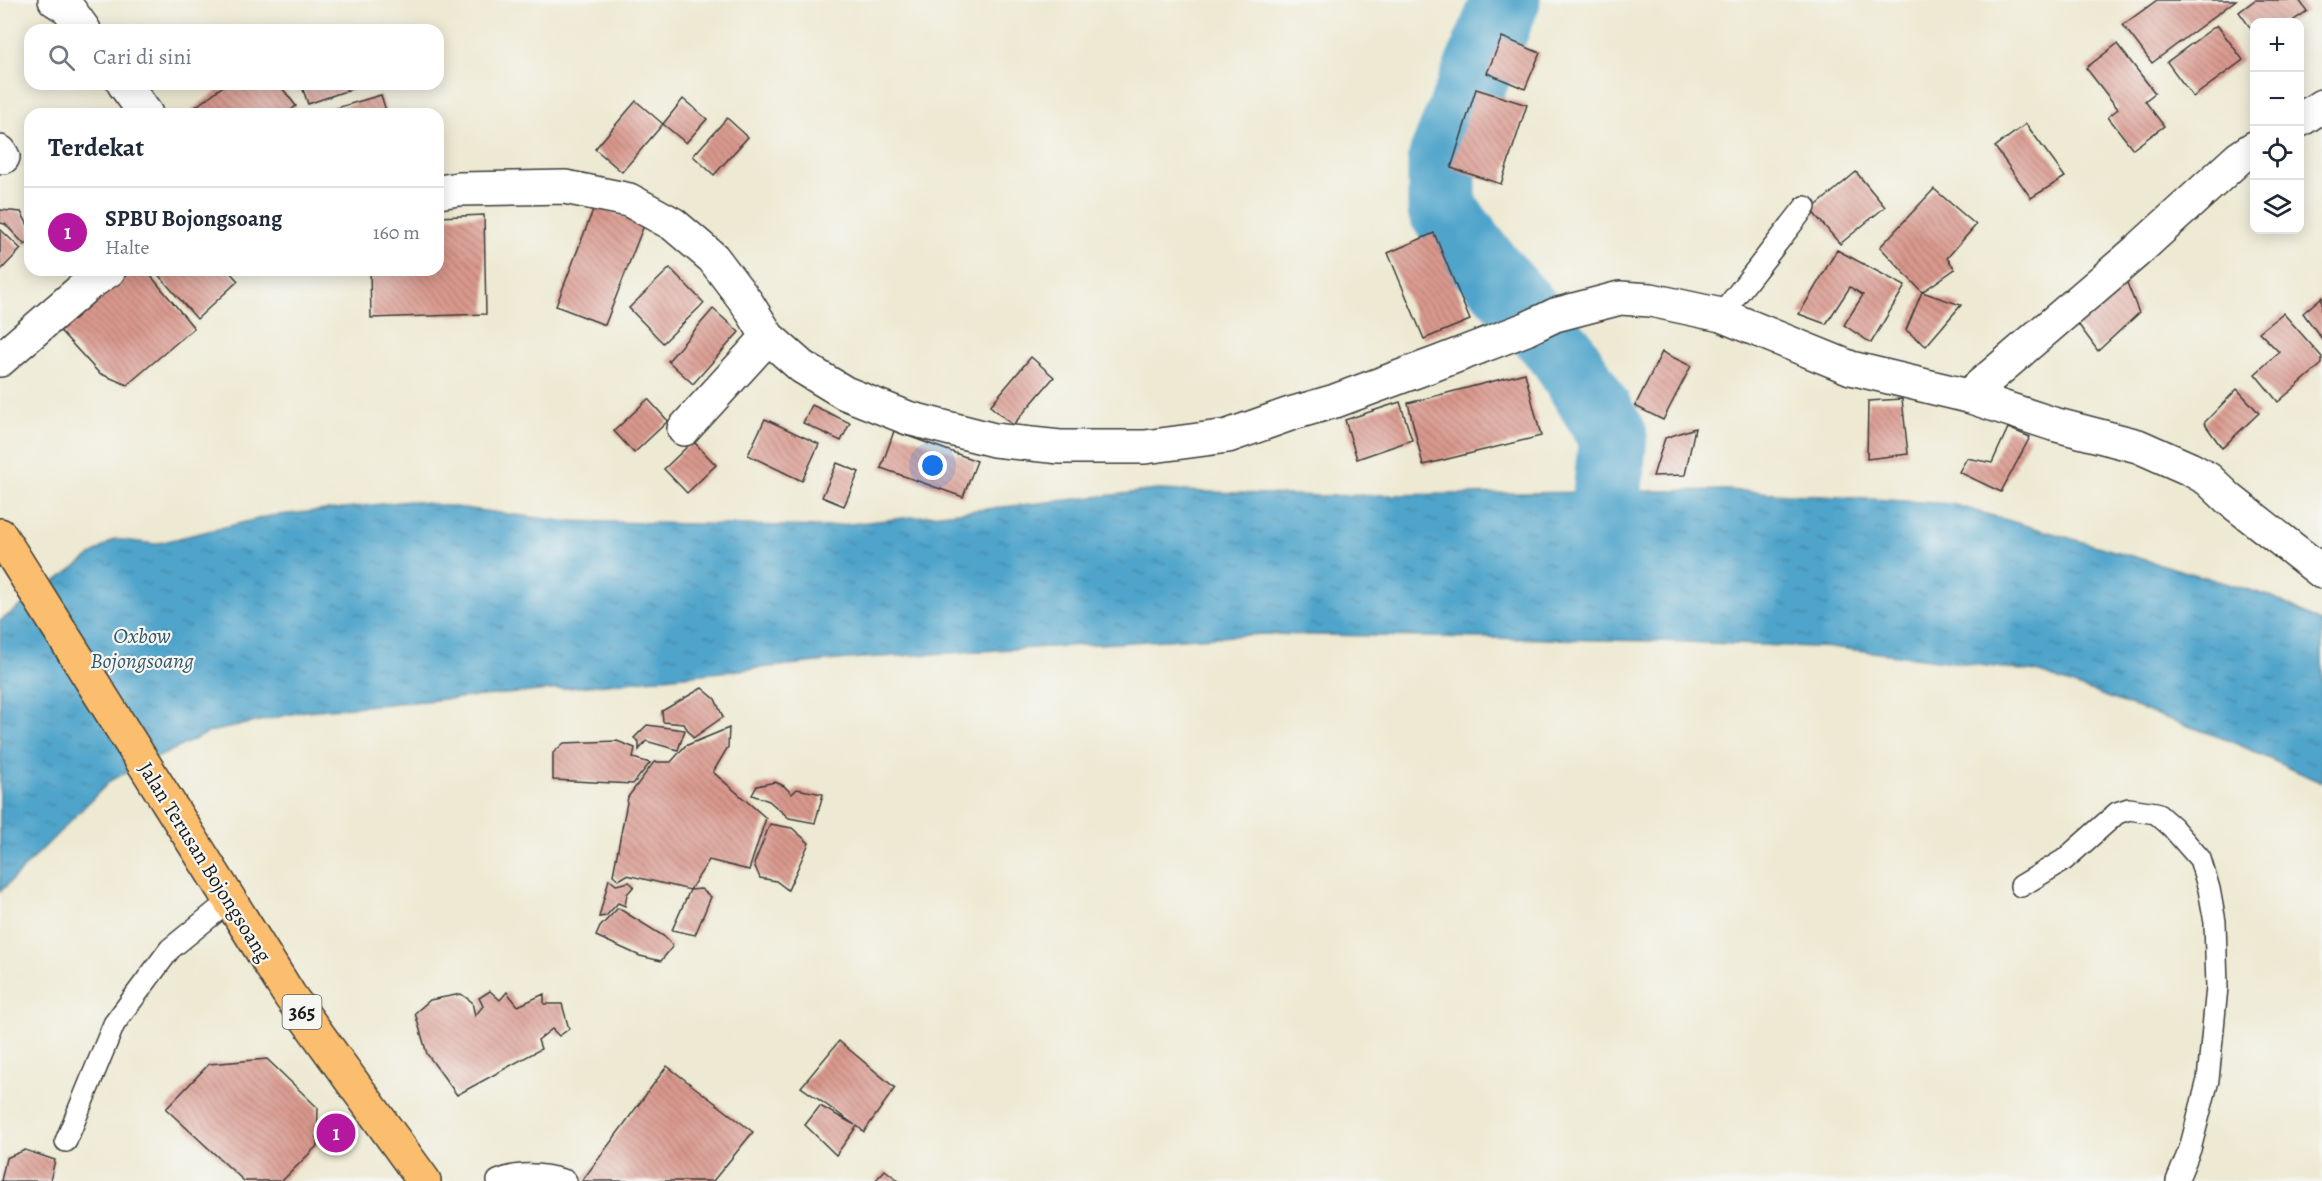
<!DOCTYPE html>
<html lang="id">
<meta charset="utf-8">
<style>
:root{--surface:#fff;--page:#f6f6f7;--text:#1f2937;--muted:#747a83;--line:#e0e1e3;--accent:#b5179e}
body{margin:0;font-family:Alegreya,serif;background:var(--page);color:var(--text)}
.controls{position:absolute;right:18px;top:18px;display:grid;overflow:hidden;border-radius:12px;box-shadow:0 3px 15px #0003}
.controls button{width:54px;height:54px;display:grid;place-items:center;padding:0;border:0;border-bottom:2px solid var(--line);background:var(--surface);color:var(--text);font:30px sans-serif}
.you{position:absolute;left:933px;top:466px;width:21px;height:21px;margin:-15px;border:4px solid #fff;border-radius:50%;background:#1a73e8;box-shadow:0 0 0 9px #1a73e833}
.badge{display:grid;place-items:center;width:39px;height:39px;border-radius:50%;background:var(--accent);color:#fff;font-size:20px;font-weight:700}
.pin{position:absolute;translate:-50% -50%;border:3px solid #fff;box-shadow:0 2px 6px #0006}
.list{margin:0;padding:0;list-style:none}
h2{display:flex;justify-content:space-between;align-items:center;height:78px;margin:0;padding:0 24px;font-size:26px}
h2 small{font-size:20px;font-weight:400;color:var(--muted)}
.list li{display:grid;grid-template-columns:39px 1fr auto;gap:18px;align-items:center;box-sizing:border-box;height:90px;padding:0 24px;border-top:2px solid var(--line)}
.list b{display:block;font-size:22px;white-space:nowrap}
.list p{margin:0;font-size:20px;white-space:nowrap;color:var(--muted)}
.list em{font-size:20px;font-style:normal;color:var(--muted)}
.icon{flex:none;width:33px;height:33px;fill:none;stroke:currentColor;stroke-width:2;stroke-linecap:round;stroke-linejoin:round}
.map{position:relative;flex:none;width:2322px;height:1181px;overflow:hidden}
.search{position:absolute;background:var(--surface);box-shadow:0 3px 15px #0003;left:24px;top:24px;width:420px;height:66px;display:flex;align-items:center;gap:15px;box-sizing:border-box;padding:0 21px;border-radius:18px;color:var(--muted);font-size:22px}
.panel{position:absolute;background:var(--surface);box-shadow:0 3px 15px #0003;left:24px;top:108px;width:420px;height:168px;border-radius:18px}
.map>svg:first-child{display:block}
.water{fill:url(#water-ripples);stroke:#366074;stroke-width:1.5}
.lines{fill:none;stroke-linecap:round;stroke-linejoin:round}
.river{stroke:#4fa4cb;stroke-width:69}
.building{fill:url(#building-back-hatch)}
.lane-casing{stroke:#3b3b37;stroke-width:24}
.street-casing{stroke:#3b3b37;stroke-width:36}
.primary-casing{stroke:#3b3b37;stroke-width:36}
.lane{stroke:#fff;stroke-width:21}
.street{stroke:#fff;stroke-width:33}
.primary{stroke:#fbbe6e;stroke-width:33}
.labels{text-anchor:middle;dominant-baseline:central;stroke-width:4.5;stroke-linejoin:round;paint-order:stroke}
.shield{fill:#f6f6f2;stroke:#5d5d5c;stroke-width:1.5}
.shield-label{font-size:20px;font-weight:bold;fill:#1c1c1c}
.street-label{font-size:21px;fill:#1c1c1c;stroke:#f6f6f2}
.water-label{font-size:22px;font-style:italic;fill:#33596b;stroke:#f6f6f2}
</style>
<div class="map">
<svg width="2322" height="1181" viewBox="0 0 2322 1181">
<defs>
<pattern id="water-ripples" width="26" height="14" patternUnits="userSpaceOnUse" patternTransform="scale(1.5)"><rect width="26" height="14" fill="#4fa4cb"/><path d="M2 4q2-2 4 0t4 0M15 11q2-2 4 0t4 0" fill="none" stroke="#4185a4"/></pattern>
<pattern id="building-back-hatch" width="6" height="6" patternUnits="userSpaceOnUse" patternTransform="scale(1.5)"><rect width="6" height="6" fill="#da998e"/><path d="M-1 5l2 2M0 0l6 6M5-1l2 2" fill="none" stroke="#b07c73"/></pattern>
</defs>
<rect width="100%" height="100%" fill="#f6f6f2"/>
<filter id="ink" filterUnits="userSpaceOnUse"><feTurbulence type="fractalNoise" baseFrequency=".0167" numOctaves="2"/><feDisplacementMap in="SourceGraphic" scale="12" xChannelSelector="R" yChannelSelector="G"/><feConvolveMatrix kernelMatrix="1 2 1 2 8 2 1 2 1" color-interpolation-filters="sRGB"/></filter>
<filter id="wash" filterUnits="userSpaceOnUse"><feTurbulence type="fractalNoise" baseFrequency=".008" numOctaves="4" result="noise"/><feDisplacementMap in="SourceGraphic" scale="24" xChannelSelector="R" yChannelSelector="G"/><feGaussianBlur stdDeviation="1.35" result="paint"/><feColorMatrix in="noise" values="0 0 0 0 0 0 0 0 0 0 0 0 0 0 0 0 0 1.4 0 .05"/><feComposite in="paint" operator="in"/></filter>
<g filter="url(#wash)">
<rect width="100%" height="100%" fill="#ede9d2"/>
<!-- water -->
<polygon class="water" points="1157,490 1317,496 1726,490 1952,504 2273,597 2322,623 2322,783 2233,742 2037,672 1839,648 1658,641 1264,634 847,659 530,692 305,711 210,732 111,780 0,892 0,621 114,539 155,544 270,516 410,501 562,521 823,527"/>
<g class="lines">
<!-- river -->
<polyline class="river" points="1506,0 1442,160 1442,209 1484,264 1563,354 1613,436 1600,564"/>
</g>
<g id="blocks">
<!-- building -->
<g class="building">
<polygon points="2157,0 2236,0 2152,63 2123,25"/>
<polygon points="2255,0 2299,0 2307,11 2291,22 2254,22 2254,33 2239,12"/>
<polygon points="2217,25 2243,60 2193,97 2167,62"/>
<polygon points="1502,37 1540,53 1525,89 1487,73"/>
<polygon points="2117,44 2155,93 2145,101 2164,126 2133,149 2108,117 2118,109 2086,68"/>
<polygon points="226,84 279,84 296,106 286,114 186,114"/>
<polygon points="301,84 366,84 308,104"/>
<polygon points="1476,89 1527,105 1501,184 1451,168"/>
<polygon points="381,95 387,114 319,114 319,113"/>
<polygon points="683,99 707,119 686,143 663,124"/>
<polygon points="636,101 663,124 622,172 595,149"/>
<polygon points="727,118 748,137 714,175 693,156"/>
<polygon points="2026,124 2065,177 2031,198 1995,147"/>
<polygon points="1856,172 1885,207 1840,244 1811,210"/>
<polygon points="1934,189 1976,225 1947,258 1955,269 1922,292 1880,247"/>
<polygon points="595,205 644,225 605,325 556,306"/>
<polygon points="0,210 21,212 30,229 30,241 25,245 5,224 0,223"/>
<polygon points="484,215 486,314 371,318 370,270 438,270 438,217"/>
<polygon points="0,229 21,249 0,271"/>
<polygon points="1434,233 1470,320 1424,339 1388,253"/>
<polygon points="1837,250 1905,286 1871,343 1844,325 1863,295 1850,287 1826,324 1799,314"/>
<polygon points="670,268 704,303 663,343 629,308"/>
<polygon points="130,270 146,270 194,328 127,385 99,373 55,325"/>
<polygon points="154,270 228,270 238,281 197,319"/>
<polygon points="2124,275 2139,313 2098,351 2076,321"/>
<polygon points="1922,292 1961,305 1926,346 1906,330"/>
<polygon points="2322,297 2322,339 2303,313"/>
<polygon points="713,309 739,332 693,384 668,361"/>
<polygon points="2283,313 2322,357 2322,364 2278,402 2255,374 2279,352 2259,332"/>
<polygon points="1662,352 1691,366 1663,420 1635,406"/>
<polygon points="1031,357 1054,377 1013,425 990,406"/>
<polygon points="1525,373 1541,436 1423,465 1408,403"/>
<polygon points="2237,389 2259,413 2222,448 2204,423"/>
<polygon points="648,399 668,421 634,453 614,431"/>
<polygon points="1902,399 1908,454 1867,459 1868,401"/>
<polygon points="1400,402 1412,440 1357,459 1345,420"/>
<polygon points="812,405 850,423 841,441 803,423"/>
<polygon points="765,419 819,444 802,481 748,455"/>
<polygon points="1695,428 1685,475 1653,476 1665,438"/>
<polygon points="2008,428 2030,437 2001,492 1959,472 1967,458 1992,463"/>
<polygon points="894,431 977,461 963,497 881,468"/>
<polygon points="693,441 716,465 687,493 664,469"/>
<polygon points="837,463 859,472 844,506 822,497"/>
<polygon points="702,688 715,699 723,717 693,738 684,724 663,722 662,711"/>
<polygon points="647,725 685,730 678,750 646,741 639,750 639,742 634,738"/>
<polygon points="729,728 728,747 713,772 766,818 749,870 709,860 690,890 627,875 619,880 613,875 628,797 654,762 671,762 685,746"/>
<polygon points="617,741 635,748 633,758 650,763 633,784 553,780 553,753 564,743"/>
<polygon points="775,782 784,786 792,794 797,789 823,794 815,823 789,818 769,801 752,795 757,786"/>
<polygon points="770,824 792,828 809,843 788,890 776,881 760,878 754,864"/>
<polygon points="609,879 616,885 629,882 634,886 627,894 625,906 618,903 606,916 599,917"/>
<polygon points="701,889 711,897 695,935 672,930 690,890"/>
<polygon points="618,908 665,937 673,946 661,961 640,956 596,936 600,927"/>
<polygon points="490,991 500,1000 507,992 518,1006 544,994 544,1004 562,1004 569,1029 559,1036 552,1029 538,1040 541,1049 457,1095 427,1054 415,1013 430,1000 461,994 472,1002 475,1016 483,1006 479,998"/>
<polygon points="839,1041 895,1088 864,1132 857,1126 836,1155 805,1125 820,1106 855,1125 801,1087"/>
<polygon points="267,1059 318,1108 317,1146 282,1181 244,1181 166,1109 209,1064"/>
<polygon points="667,1066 753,1132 713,1181 582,1181"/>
<polygon points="25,1150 55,1160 50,1181 1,1181 6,1158"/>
<polygon points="885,1170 899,1181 875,1181"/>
</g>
</g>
</g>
<g filter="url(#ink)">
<use href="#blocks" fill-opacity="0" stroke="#3b3b37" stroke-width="1.5"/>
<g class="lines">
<!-- lane casing -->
<g class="lane-casing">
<g id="lane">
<polyline points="1721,315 1805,207"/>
<polyline points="2021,886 2064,860 2117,813 2129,809 2156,813 2172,827 2200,859 2209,889 2215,922 2217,987 2208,1080 2190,1149 2177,1181"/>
<polyline points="66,1141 114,1024 170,949 229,901"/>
<path d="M 498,1181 C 520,1171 544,1174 566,1181"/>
</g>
</g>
<!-- street casing -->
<g class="street-casing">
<g id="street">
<polyline points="55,0 68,8 84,30"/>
<polyline points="124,84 146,114"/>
<polyline points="2300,120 2322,106"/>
<polyline points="0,152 3,157"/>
<polyline points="438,192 459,189 565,187 629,200 673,224 713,258 747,303 768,337 802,367 845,393 908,418 994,440 1060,447 1145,447 1228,436 1290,414 1335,401 1435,364 1526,329 1555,315 1620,298 1651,300 1721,315 1851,368 1968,396 2053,424 2138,446 2190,469 2208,479 2229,499 2322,572"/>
<polyline points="0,360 87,285 109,270"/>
<polyline points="1968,396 2136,252 2239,158 2254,148"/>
<polyline points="684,429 768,337"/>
</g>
</g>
<!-- primary casing -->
<g class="primary-casing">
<polyline id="primary" points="0,535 290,996 424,1181"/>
</g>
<!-- lane -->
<use href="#lane" class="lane"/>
<!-- street -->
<use href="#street" class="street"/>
<!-- primary -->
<use href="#primary" class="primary"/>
</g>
</g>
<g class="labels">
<!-- shield labels -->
<rect class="shield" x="282.5" y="995" width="39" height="34" rx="4.5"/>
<g class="shield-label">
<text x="302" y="1012">365</text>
</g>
<!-- street labels -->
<g class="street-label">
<text transform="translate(205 862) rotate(58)">Jalan Terusan Bojongsoang</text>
</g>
<!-- water labels -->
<g class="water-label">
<text x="142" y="636">Oxbow<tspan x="142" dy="25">Bojongsoang</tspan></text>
</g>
</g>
</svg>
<div class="controls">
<button>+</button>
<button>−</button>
<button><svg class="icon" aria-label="locate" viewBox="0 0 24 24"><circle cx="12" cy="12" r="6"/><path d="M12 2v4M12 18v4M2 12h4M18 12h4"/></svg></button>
<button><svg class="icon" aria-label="layers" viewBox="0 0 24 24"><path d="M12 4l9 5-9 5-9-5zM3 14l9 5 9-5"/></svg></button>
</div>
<div class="you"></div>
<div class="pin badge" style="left:336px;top:1133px">1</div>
<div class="search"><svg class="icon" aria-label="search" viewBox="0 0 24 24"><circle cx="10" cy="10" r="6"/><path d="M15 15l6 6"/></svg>Cari di sini</div>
<section class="panel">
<h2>Terdekat<small></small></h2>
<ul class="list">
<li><span class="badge">1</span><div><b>SPBU Bojongsoang</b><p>Halte</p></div><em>160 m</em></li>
</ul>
</section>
</div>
